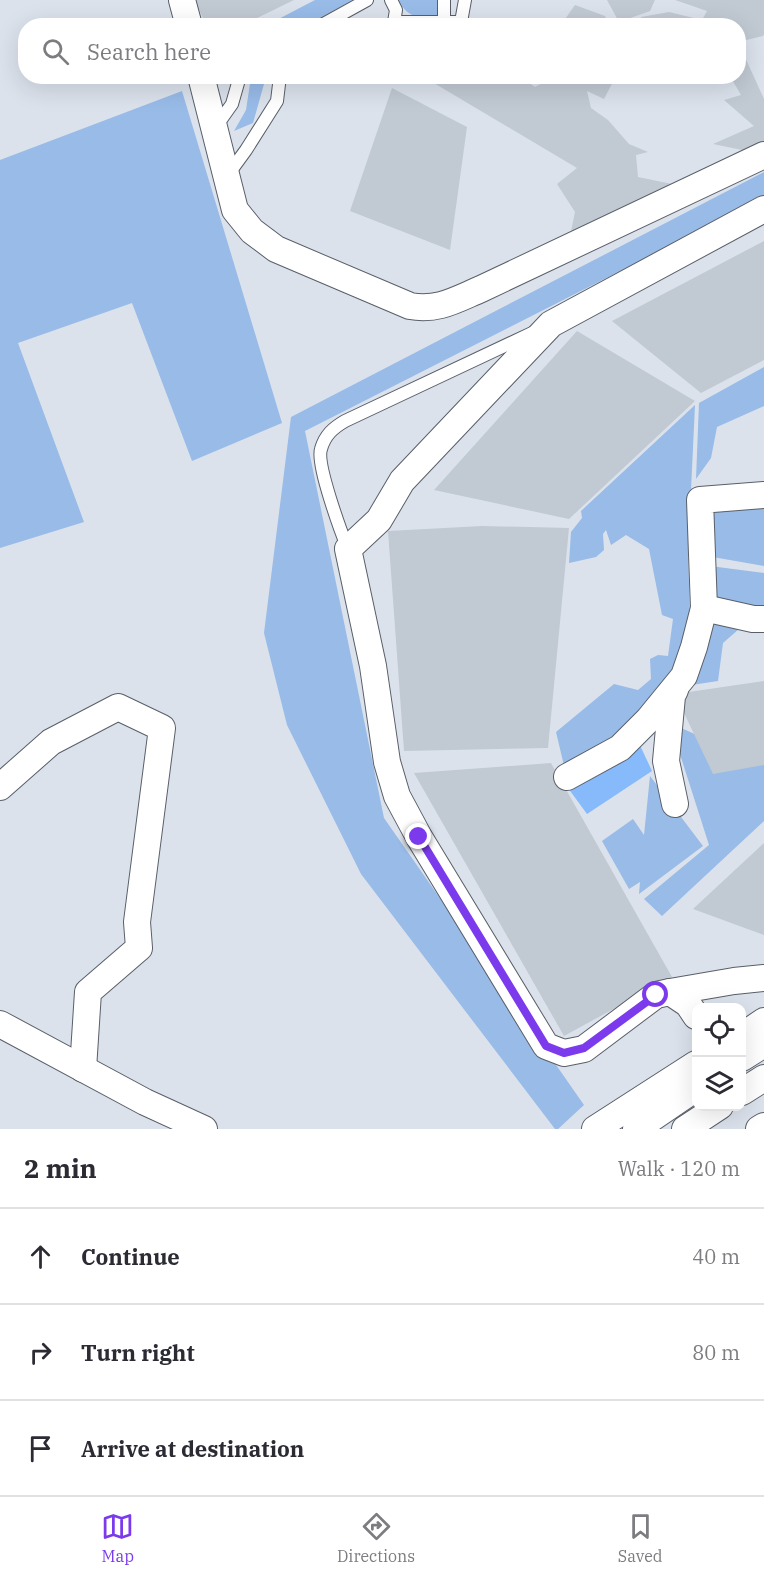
<!DOCTYPE html>
<meta charset="utf-8">
<style>
:root{--surface:#fff;--page:#f2f2f3;--text:#2b2b33;--muted:#7c7c81;--line:#e1e1e2;--accent:#7c3aed}
body{margin:0;font-family:"IBM Plex Serif",serif;background:var(--page);color:var(--text)}
.controls{position:absolute;right:18px;bottom:18px;display:grid;overflow:hidden;border-radius:12px;box-shadow:0 6px 24px #0002}
.controls button{width:54px;height:54px;display:grid;place-items:center;padding:0;border:0;border-bottom:2px solid var(--line);background:var(--surface);color:var(--text);font:30px sans-serif}
.stop{position:absolute;width:18px;height:18px;margin:-14px;border:4px solid #7c3aed;border-radius:50%;background:#fff}
.stop.end{background:#7c3aed;border-color:#fff;box-shadow:0 2px 6px #0008}
.list{margin:0;padding:0;list-style:none}
h2{display:flex;justify-content:space-between;align-items:center;height:78px;margin:0;padding:0 24px;font-size:26px}
h2 small{font-size:20px;font-weight:400;color:var(--muted)}
.list li{display:grid;grid-template-columns:39px 1fr auto;gap:18px;align-items:center;box-sizing:border-box;height:96px;padding:0 24px;border-top:2px solid var(--line)}
.list b{display:block;font-size:22px;white-space:nowrap}
.list em{font-size:20px;font-style:normal;color:var(--muted)}
.icon{flex:none;width:33px;height:33px;fill:none;stroke:currentColor;stroke-width:2;stroke-linecap:round;stroke-linejoin:round}
.map{position:relative;flex:none;width:764px;height:1129px;overflow:hidden}
.search{position:absolute;background:var(--surface);box-shadow:0 6px 24px #0002;left:18px;right:18px;top:18px;height:66px;display:flex;align-items:center;gap:15px;box-sizing:border-box;padding:0 21px;border-radius:24px;color:var(--muted);font-size:22px}
.sheet{height:366px;background:var(--surface)}
nav{display:flex;justify-content:space-around;align-items:center;box-sizing:border-box;height:84px;border-top:2px solid var(--line);background:var(--surface);font-size:16px;color:var(--muted)}
nav a{display:grid;justify-items:center;gap:3px}
nav .on{color:var(--accent)}
.map>svg:first-child{display:block}
.green{fill:#98bbe8}
.water{fill:#86bafb}
.building{fill:#c1c9d3}
.lines{fill:none;stroke-linecap:round;stroke-linejoin:round}
.service-casing{stroke:#595f68;stroke-width:14}
.minor-casing{stroke:#595f68;stroke-width:28}
.service{stroke:#fff;stroke-width:12}
.minor{stroke:#fff;stroke-width:26}
.route{stroke:#7c3aed;stroke-width:8}
</style>
<div class="map">
<svg width="764" height="1129" viewBox="0 0 764 1129">
<rect width="100%" height="100%" fill="#dbe2ec"/>
<!-- green -->
<g class="green">
<polygon points="315,0 353,0 307,25 267,25"/>
<path d="M 398,0 L 441,0 L 442,19 C 421,18 409,20 398,0 Z"/>
<polygon points="251,77 266,77 253,123 234,131 246,110"/>
<polygon points="182,91 282,423 192,461 132,303 18,343 84,522 0,548 0,160"/>
<polygon points="764,172 764,198 305,431 384,818 584,1105 558,1129 555,1129 361,874 287,725 264,633 291,417"/>
<polygon points="764,367 764,406 717,427 711,458 696,479 699,403"/>
<polygon points="695,405 688,554 691,646 640,719 566,774 556,732 614,684 638,690 651,679 650,659 658,655 668,656 673,619 662,615 649,549 626,535 611,545 606,530 603,534 604,550 596,557 569,563 571,532 582,518 581,511"/>
<polygon points="764,499 764,566 707,556 701,503"/>
<polygon points="710,566 764,573 764,615 708,598"/>
<polygon points="710,613 747,622 723,643 718,681 685,686"/>
<polygon points="670,723 764,765 764,821 662,916 644,899 709,845"/>
<polygon points="650,776 703,846 639,894 640,882 629,889 602,841 633,819 644,835"/>
</g>
<!-- water -->
<polygon class="water" points="638,741 652,771 587,814 568,788"/>
<!-- building -->
<g class="building">
<polygon points="194,0 294,0 241,26 207,26"/>
<polygon points="607,0 655,0 650,11 619,22"/>
<polygon points="675,0 764,0 764,34 763,36 738,42 738,26 643,26 641,17 669,12 702,20 707,11"/>
<polygon points="575,5 605,16 610,26 564,26 563,22"/>
<polygon points="738,55 744,55 764,99 764,143 747,151 713,144 754,126 724,100 741,95 730,76 738,76"/>
<polygon points="422,76 519,76 535,87 555,76 616,76 604,99 587,91 591,108 608,120 629,144 648,152 636,155 638,177 672,184 570,236 575,212 557,184 577,168"/>
<polygon points="392,88 467,127 450,250 350,211"/>
<polygon points="764,241 764,360 701,393 612,321"/>
<polygon points="577,331 695,401 569,519 434,490"/>
<polygon points="482,526 569,528 548,748 404,751 388,531"/>
<polygon points="764,681 764,765 713,774 675,694"/>
<polygon points="551,763 672,977 564,1036 414,773"/>
<polygon points="764,843 764,935 693,909"/>
</g>
<g class="lines">
<!-- service casing -->
<g class="service-casing">
<g id="service">
<polyline points="391,0 396,10 394,22 461,22 465,0"/>
<polyline points="444,0 444,21"/>
<polyline points="320,26 367,0"/>
<polyline points="215,128 232,104 240,76"/>
<polyline points="227,176 246,150 277,101 280,76"/>
<path d="M 348,549 C 341,532 316,464 321,449 C 325,435 333,428 345,421 L 532,333"/>
</g>
</g>
<!-- minor casing -->
<g class="minor-casing">
<g id="minor">
<polyline points="182,0 189,26"/>
<path d="M 201,76 L 235,210 L 252,231 L 276,249 L 410,306 C 438,311 455,300 481,289 L 764,155"/>
<polyline points="704,608 753,619 764,619"/>
<polyline points="567,777 620,748 648,720 684,676 694,647 704,608 700,500 764,495"/>
<polyline points="0,787 51,742 118,707 162,728 137,922 139,948 88,992 83,1069"/>
<polyline points="675,804 666,761 672,696 675,690"/>
<polyline points="670,992 734,981 764,978"/>
<polyline points="696,1016 688,1004 670,992 656,995 584,1049 564,1053 546,1046 419,837 397,796 387,762 373,666 348,549 379,520 402,481 551,324 764,209"/>
<polyline points="0,1024 145,1102 204,1129"/>
<polyline points="742,1036 764,1021"/>
<polyline points="742,1058 764,1044"/>
<polyline points="742,1092 764,1078"/>
<polyline points="595,1129 696,1064"/>
<polyline points="636,1129 696,1088"/>
<polyline points="685,1129 720,1106"/>
<polyline points="759,1129 764,1126"/>
</g>
</g>
<!-- service -->
<use href="#service" class="service"/>
<!-- minor -->
<use href="#minor" class="minor"/>
</g>
<g class="lines">
<!-- route -->
<polyline class="route" points="419,837 546,1046 564,1053 584,1048 656,995"/>
</g>
</svg>
<div class="controls">
<button><svg class="icon" aria-label="locate" viewBox="0 0 24 24"><circle cx="12" cy="12" r="6"/><path d="M12 2v4M12 18v4M2 12h4M18 12h4"/></svg></button>
<button><svg class="icon" aria-label="layers" viewBox="0 0 24 24"><path d="M12 4l9 5-9 5-9-5zM3 14l9 5 9-5"/></svg></button>
</div>
<div class="stop" style="left:656px;top:995px"></div>
<div class="stop end" style="left:419px;top:837px"></div>
<div class="search"><svg class="icon" aria-label="search" viewBox="0 0 24 24"><circle cx="10" cy="10" r="6"/><path d="M15 15l6 6"/></svg>Search here</div>
</div>
<section class="sheet">
<h2>2 min<small>Walk · 120 m</small></h2>
<ul class="list">
<li><svg class="icon" aria-label="ahead" viewBox="0 0 24 24"><path d="M12 20V5M6 11l6-6 6 6"/></svg><div><b>Continue</b></div><em>40 m</em></li>
<li><svg class="icon" aria-label="right" viewBox="0 0 24 24"><path d="M7 20v-9h11M14 6l5 5-5 5"/></svg><div><b>Turn right</b></div><em>80 m</em></li>
<li><svg class="icon" aria-label="arrive" viewBox="0 0 24 24"><path d="M6 21V4h12l-3 4 3 4H6"/></svg><div><b>Arrive at destination</b></div></li>
</ul>
</section>
<nav>
<a class="on"><svg class="icon" aria-label="map" viewBox="0 0 24 24"><path d="M3 6l6-2 6 2 6-2v14l-6 2-6-2-6 2zM9 4v14M15 6v14"/></svg>Map</a>
<a><svg class="icon" aria-label="directions" viewBox="0 0 24 24"><path d="M12 3l9 9-9 9-9-9zM9 14v-3h6M13 9l2 2-2 2"/></svg>Directions</a>
<a><svg class="icon" aria-label="saved" viewBox="0 0 24 24"><path d="M7 4h10v16l-5-4-5 4z"/></svg>Saved</a>
</nav>
